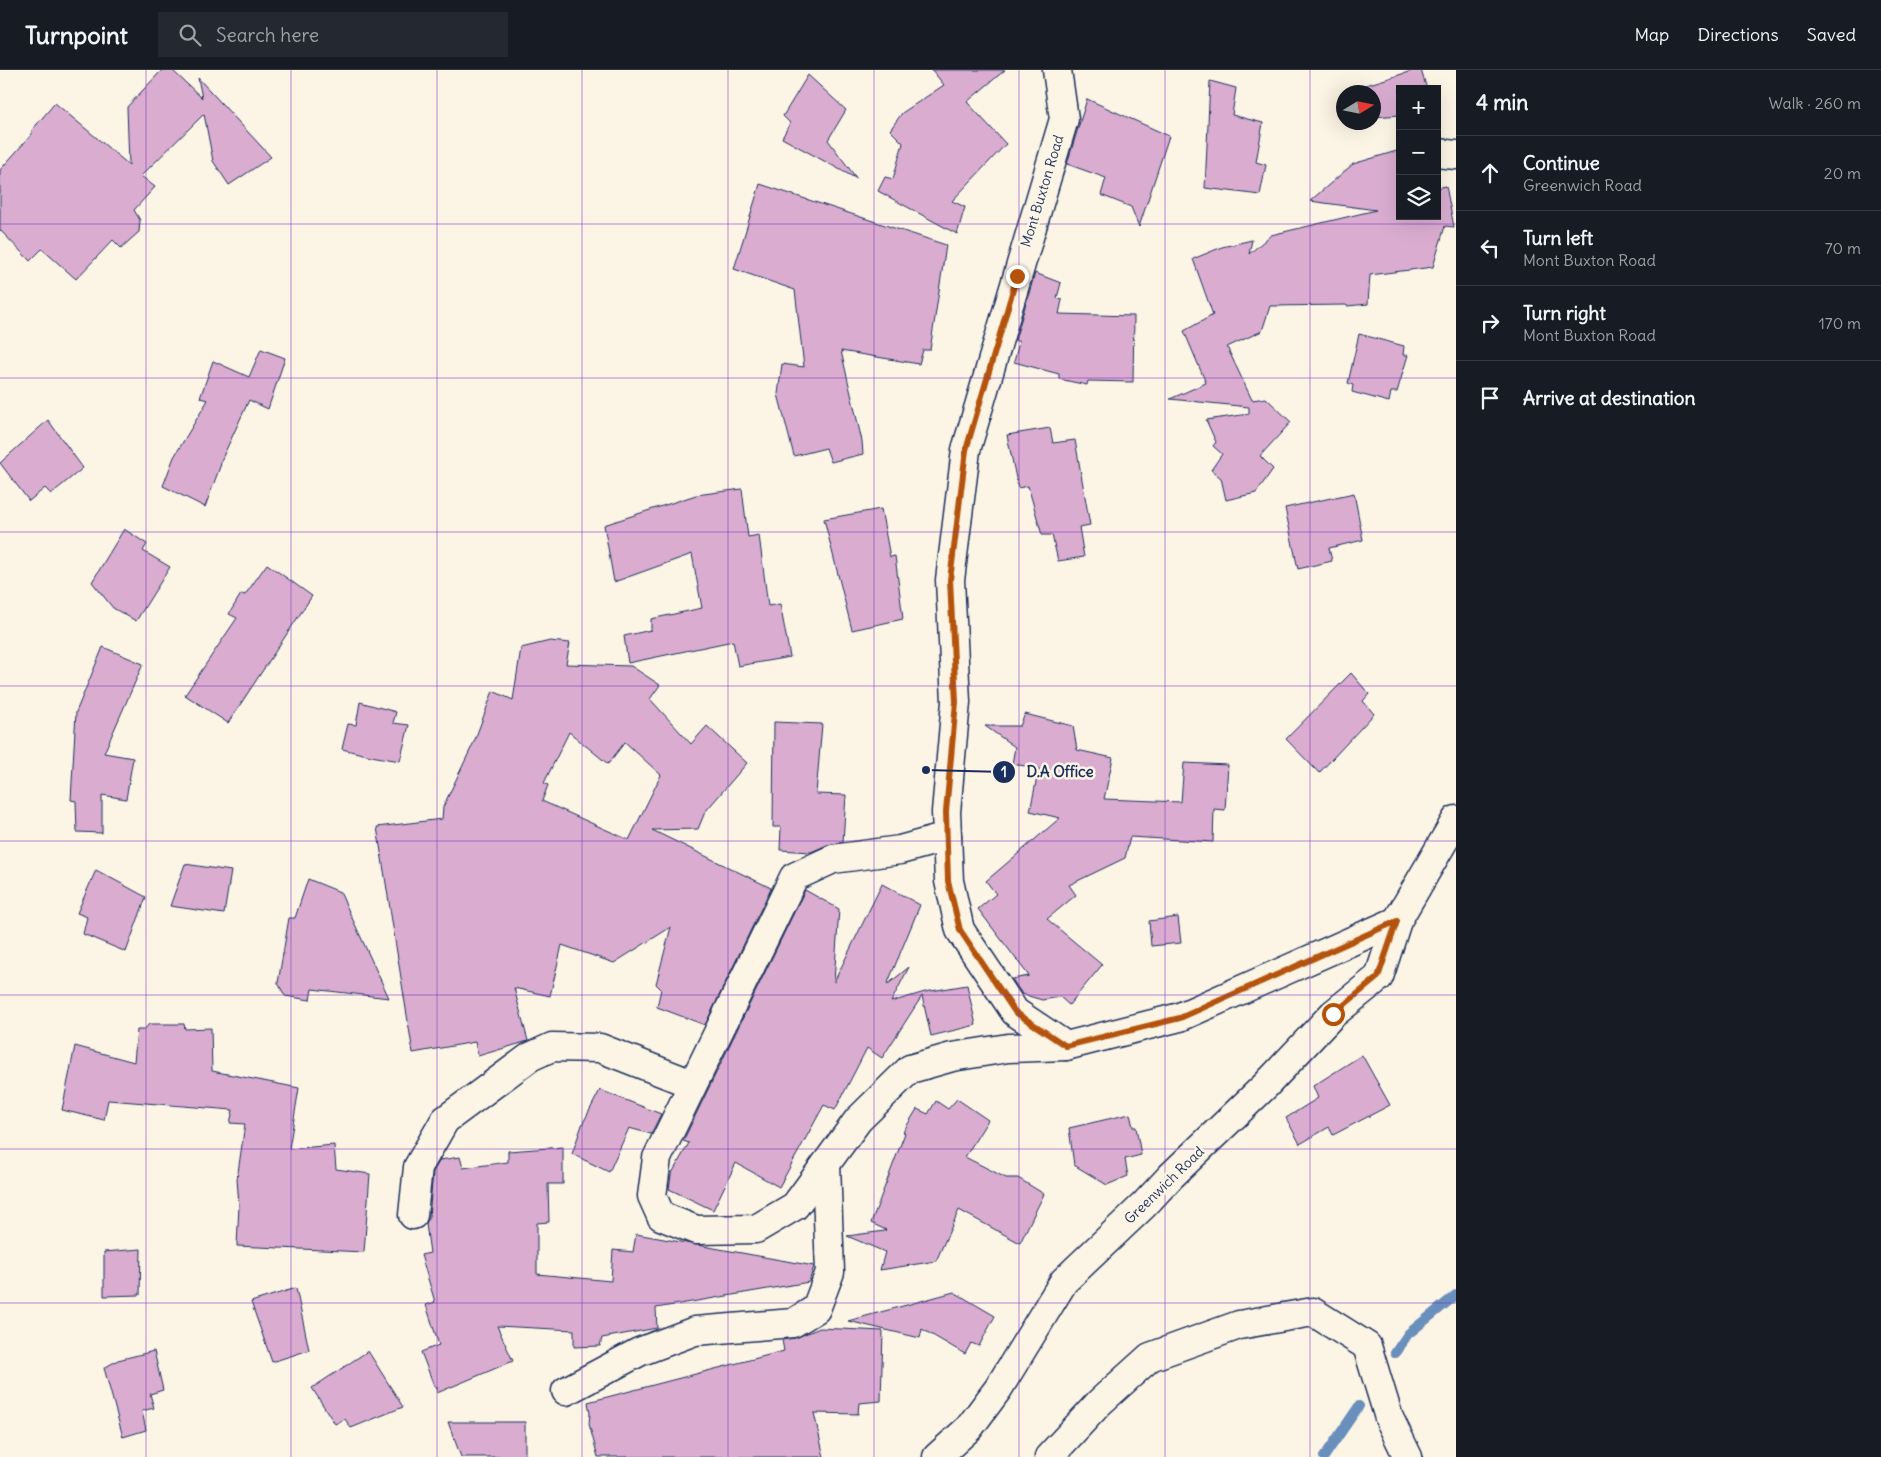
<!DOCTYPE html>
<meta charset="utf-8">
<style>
:root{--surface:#171b24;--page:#242831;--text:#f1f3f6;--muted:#9ea1a6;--line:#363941}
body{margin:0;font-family:Delius,sans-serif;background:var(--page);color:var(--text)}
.controls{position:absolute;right:15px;top:15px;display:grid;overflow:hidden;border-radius:0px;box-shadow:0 5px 20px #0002}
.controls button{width:45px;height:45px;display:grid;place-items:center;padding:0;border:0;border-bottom:1px solid var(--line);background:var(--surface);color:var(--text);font:25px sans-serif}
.compass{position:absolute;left:1336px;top:15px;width:45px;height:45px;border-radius:50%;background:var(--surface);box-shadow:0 5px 20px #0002;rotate:80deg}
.stop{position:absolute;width:15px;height:15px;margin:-11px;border:4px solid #b45309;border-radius:50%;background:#fff}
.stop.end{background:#b45309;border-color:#fff;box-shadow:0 1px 5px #0008}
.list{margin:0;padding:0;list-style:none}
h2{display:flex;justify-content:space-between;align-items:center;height:65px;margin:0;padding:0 20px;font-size:21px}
h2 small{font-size:16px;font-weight:400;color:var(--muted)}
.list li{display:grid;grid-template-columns:32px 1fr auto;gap:15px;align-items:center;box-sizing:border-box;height:75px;padding:0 20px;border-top:1px solid var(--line)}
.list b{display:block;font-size:19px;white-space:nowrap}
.list p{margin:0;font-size:16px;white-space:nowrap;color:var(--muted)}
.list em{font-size:16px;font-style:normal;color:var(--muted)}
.icon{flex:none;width:28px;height:28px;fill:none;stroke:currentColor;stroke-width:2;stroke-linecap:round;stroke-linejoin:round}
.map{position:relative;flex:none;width:1456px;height:1387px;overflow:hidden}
header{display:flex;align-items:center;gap:30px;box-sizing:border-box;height:70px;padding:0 25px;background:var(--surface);border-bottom:1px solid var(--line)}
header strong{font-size:24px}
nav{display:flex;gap:28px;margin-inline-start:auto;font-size:18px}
.search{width:350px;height:45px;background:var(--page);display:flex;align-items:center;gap:12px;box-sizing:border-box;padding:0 18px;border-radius:0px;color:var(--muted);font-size:19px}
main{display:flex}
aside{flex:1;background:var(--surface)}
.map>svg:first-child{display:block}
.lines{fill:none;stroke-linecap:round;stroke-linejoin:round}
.stream{stroke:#698fbc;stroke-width:10}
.building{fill:#daadd0;stroke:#1b2f5e;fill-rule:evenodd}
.street-casing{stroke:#1b2f5e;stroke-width:31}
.street{stroke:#fcf5e5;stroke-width:28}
.route{stroke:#b45309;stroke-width:6}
.grid{fill:none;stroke:#7b2cbf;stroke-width:1;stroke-opacity:0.55}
.labels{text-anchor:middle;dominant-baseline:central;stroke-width:5;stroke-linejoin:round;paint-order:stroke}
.street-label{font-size:14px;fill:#1b2f5e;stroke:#fcf5e5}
.leader{fill:none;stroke:#1b2f5e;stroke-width:2}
.callout-dot{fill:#1b2f5e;stroke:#fcf5e5;stroke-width:2}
.mark-label{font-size:15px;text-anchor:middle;font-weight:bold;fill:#fff}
.callout-label{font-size:15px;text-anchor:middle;font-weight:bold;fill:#1b2f5e;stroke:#fcf5e5;stroke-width:5;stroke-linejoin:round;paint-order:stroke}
</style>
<header>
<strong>Turnpoint</strong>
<div class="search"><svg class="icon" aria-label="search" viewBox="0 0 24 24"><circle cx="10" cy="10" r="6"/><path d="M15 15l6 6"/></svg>Search here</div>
<nav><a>Map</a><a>Directions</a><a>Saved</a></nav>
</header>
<main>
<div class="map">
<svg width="1456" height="1387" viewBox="0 0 1456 1387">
<rect width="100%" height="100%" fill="#fcf5e5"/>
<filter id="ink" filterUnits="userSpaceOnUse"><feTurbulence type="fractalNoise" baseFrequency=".02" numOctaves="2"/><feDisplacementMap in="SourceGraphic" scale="10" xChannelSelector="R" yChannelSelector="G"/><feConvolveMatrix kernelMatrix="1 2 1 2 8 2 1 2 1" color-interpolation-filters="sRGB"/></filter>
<g filter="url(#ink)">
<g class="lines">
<!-- stream -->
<g class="stream">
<polyline points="1395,1283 1408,1264 1456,1225"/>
<polyline points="1324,1387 1359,1336"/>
</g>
</g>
<!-- building -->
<g class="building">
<polygon points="162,0 172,0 202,28 198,8 271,87 229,115 213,91 204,44 141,106 155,117 134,140 140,150 139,162 121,178 113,170 76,209 42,179 30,191 0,160 0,100 32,64 32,60 55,33 129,95 127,37"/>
<polygon points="932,0 1005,0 967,32 1006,74 952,131 965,137 957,164 878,121 885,107 893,109 903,73 890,60 902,43 944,15"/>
<polygon points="1415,0 1421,0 1427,19 1400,19 1400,45 1374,47 1374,22 1350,22 1350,20"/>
<polygon points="808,5 846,40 828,70 857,109 782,68 790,53 783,46"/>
<polygon points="1210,11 1236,18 1232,45 1263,53 1256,92 1266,95 1260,125 1205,118"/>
<polygon points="1087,29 1169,66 1139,157 1131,137 1101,125 1106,108 1067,94"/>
<polygon points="1400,80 1400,146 1437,146 1437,118 1446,116 1454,157 1445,156 1433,197 1370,205 1368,234 1347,236 1346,235 1270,236 1262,261 1227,277 1252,330 1266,328 1291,352 1260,386 1273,399 1256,423 1226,430 1221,408 1211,400 1222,384 1213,376 1216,372 1206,350 1249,344 1249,337 1170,329 1206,313 1184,261 1213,245 1193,189 1222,177 1252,170 1249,184 1271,165 1376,140 1310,131 1353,94"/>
<polygon points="760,114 946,175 930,280 923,280 919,294 841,281 862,371 863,384 831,392 826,378 794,386 778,324 782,294 804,297 795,220 734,199"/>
<polygon points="1035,203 1061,213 1057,228 1062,230 1059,244 1134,246 1133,312 1088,311 1087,315 1059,309 1059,304 1014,292 1019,272 1015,270"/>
<polygon points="1359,264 1404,276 1403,285 1408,285 1397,322 1391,322 1389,332 1352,322 1353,315 1348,313"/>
<polygon points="261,279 285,288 268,339 249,330 220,393 221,394 205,437 163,416 174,387 208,330 200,328 213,291 249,307"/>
<polygon points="48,350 83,398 51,424 45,418 29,431 0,393"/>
<polygon points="1050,358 1053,373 1075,370 1090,455 1079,457 1084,487 1058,491 1052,465 1042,465 1028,416 1018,418 1007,365"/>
<polygon points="742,419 748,467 759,465 768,536 780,534 790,587 738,596 733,571 628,593 624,566 651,560 651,549 702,538 692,484 614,512 604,455 696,425"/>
<polygon points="1354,423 1363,470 1329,478 1332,491 1298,499 1285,438"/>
<polygon points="881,439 890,487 895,486 903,549 852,560 824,449"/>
<polygon points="124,459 147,474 143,481 170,497 136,551 113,538 92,512"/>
<polygon points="267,494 312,526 228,653 185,625 237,548 229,544 241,524 245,525"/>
<path d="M 550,571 L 570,573 L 566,594 L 631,596 L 660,615 L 650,629 L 691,674 L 707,656 L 747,693 L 705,742 L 698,759 L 652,760 L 771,818 L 705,955 L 657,937 L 661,919 L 656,914 L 671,857 L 614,893 L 562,875 L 550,926 L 514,918 L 528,971 L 478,986 L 475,972 L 413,983 L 377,757 L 442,749 L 443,737 L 474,672 L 493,621 L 513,630 L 521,578 ZM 569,662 L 608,694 L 625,672 L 661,705 L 629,770 L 542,731 L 548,715 L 544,713 Z"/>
<polygon points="103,577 143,594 104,683 133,688 126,729 102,725 102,763 77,762 76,731 71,730 76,642"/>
<polygon points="1351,603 1369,624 1363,631 1374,644 1319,703 1286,669"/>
<polygon points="360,632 396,642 393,653 409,655 400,691 371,686 342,679 348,654 356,655"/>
<polygon points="1025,644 1073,656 1077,680 1113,688 1104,729 1181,732 1184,693 1228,695 1225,740 1214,739 1213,772 1130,767 1125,788 1069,815 1076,825 1047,849 1102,895 1069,935 1060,927 1042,930 1022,924 1012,909 1029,906 978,839 996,824 986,811 1060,748 1030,741 1039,698 1012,694 1015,677 985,656 1020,656"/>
<polygon points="774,652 822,654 816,724 846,725 843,772 827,775 811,782 780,780 781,757 773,757"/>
<polygon points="185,794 231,801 224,844 170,836"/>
<polygon points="96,800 146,827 126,882 83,864 87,847 77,843"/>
<polygon points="308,809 340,822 389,928 312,919 310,930 285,926 278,913 289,848 295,848"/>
<polygon points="882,814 920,835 887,915 909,897 891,932 925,922 967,915 976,955 931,966 922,926 882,988 867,978 835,1040 824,1035 779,1117 736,1093 713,1140 669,1119 671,1105 689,1073 683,1071 805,820 839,839 834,912"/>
<polygon points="1178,847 1181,873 1151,876 1149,851"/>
<polygon points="149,954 184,954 185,959 211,958 212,1001 299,1018 289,1079 334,1075 336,1099 370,1104 364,1182 237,1176 239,1135 237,1109 245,1054 230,1053 233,1040 108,1030 104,1050 62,1040 75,976 134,992 137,960 144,960"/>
<polygon points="1362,985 1390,1035 1333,1065 1329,1057 1300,1074 1286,1048 1318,1028 1313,1016"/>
<polygon points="600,1020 661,1044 651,1064 629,1058 609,1102 572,1084 582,1055"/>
<polygon points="957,1029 988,1050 965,1087 1006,1108 1018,1108 1044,1124 1020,1173 959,1140 936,1191 880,1200 885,1182 847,1166 885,1161 886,1160 871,1153 905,1063 903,1062 917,1039 928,1044 936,1031 948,1039"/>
<polygon points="1130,1044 1133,1057 1136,1057 1141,1085 1125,1089 1128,1106 1107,1115 1074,1095 1069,1058"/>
<polygon points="563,1077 563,1114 548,1114 549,1152 537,1153 537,1204 611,1211 613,1180 633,1182 636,1164 814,1196 809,1212 656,1238 657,1258 602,1268 600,1276 574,1277 574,1260 497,1256 513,1291 437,1323 437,1317 435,1318 421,1282 439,1275 426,1235 435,1232 421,1185 430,1183 426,1154 429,1147 433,1102 440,1090 460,1087 463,1098 508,1092 508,1081"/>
<polygon points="141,1179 140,1225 104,1226 104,1182"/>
<polygon points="296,1218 309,1280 272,1292 251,1232"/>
<polygon points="954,1222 995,1246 979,1276 971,1273 965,1284 922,1259 920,1268 848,1251"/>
<polygon points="820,1258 883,1261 881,1331 859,1333 858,1344 814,1343 824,1387 598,1387 589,1354 590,1343 588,1332 784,1281 782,1270 795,1268"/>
<polygon points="154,1281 163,1320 150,1324 154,1338 142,1341 146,1360 123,1367 104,1298 118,1290"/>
<polygon points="368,1281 403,1337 351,1358 345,1349 335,1354 312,1318"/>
<polygon points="448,1352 525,1352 525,1387 461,1387"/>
</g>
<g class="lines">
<!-- street casing -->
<g class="street-casing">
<g id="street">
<polyline points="1057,0 1064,49 966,380 950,510 956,632 946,742 949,811 960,860 1015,942 1066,976 1180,947 1397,851"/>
<polyline points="1437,83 1456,85"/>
<polyline points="947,767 900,780 833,789 794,807 657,1088 652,1126 661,1146 696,1160 756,1159 795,1136 858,1050 910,999 952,987 1008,978 1066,976"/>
<polyline points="413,1145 418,1097 445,1050 530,987 552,977 600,978 692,1014"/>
<polyline points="566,1321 639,1282 695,1261 793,1253 816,1239 830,1202 826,1094"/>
<polyline points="937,1387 969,1358 998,1319 1064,1211 1144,1135 1171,1106 1266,1015 1333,944 1379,907 1397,851 1456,750"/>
<polyline points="1049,1387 1100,1332 1150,1287 1239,1255 1313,1242 1367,1276 1389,1348 1408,1387"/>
</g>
</g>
<!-- street -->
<use href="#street" class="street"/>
</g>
</g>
<g class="lines" filter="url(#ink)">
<!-- route -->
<polyline class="route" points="1017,206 966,380 950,510 956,632 946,742 948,811 960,860 1015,942 1066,976 1180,948 1397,851 1378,907 1333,944"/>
</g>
<!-- grid -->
<path class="grid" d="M 146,0 L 146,1387M 291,0 L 291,1387M 437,0 L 437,1387M 582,0 L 582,1387M 728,0 L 728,1387M 874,0 L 874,1387M 1019,0 L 1019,1387M 1165,0 L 1165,1387M 1310,0 L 1310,1387M 0,154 L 1456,154M 0,308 L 1456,308M 0,462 L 1456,462M 0,616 L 1456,616M 0,771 L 1456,771M 0,925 L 1456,925M 0,1079 L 1456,1079M 0,1233 L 1456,1233"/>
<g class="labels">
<!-- street labels -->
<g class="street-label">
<text transform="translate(1042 121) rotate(-73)">Mont Buxton Road</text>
<text transform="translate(1164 1115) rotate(-44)">Greenwich Road</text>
</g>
</g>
<!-- callouts -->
<path class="leader" d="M926 700L1004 702"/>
<g class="callout-dot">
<circle cx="926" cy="700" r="5"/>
<circle cx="1004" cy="702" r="12"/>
</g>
<g class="mark-label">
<text x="1004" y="707">1</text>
</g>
<g class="callout-label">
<text x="1060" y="707">D.A Office</text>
</g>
</svg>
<div class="controls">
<button>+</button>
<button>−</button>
<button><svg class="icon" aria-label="layers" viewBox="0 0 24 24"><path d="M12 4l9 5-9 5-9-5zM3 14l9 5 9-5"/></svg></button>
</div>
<svg class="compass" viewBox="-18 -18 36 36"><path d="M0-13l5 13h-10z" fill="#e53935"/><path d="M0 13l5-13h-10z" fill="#9ea1a6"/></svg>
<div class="stop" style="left:1333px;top:944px"></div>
<div class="stop end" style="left:1017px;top:206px"></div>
</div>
<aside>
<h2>4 min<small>Walk · 260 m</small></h2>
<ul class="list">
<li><svg class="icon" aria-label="ahead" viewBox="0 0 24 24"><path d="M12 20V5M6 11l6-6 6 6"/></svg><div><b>Continue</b><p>Greenwich Road</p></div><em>20 m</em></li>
<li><svg class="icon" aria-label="left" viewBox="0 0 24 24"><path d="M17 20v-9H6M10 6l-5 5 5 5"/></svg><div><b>Turn left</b><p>Mont Buxton Road</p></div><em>70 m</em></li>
<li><svg class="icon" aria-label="right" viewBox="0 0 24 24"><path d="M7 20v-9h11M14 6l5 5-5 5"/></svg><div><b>Turn right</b><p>Mont Buxton Road</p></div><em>170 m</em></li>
<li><svg class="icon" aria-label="arrive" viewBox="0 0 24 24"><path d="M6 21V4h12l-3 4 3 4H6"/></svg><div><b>Arrive at destination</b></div></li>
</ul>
</aside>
</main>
